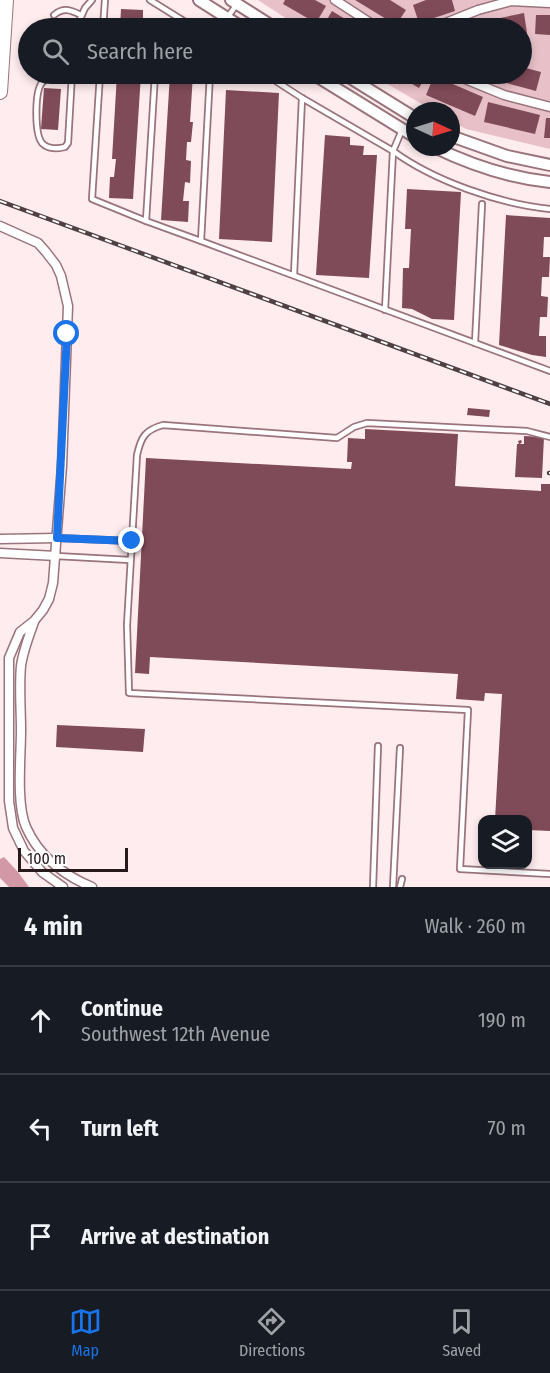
<!DOCTYPE html>
<meta charset="utf-8">
<style>
:root{--surface:#171b24;--page:#242831;--text:#f1f3f6;--muted:#9ea1a6;--line:#363941;--accent:#1a73e8}
body{margin:0;font-family:"Fira Sans Condensed",sans-serif;background:var(--page);color:var(--text)}
.controls{position:absolute;right:18px;bottom:18px;display:grid;overflow:hidden;border-radius:12px;box-shadow:0 3px 9px #0003}
.controls button{width:54px;height:54px;display:grid;place-items:center;padding:0;border:0;border-bottom:2px solid var(--line);background:var(--surface);color:var(--text);font:30px sans-serif}
.compass{position:absolute;left:406px;top:102px;width:54px;height:54px;border-radius:50%;background:var(--surface);box-shadow:0 3px 9px #0003;rotate:94deg}
.scale{position:absolute;left:18px;bottom:15px;width:110px;box-sizing:border-box;padding-left:6px;border:3px solid #28191d;border-top:0;font-size:16px;line-height:21px;white-space:nowrap;color:#28191d;-webkit-text-stroke:4px #fefefe;paint-order:stroke}
.stop{position:absolute;width:18px;height:18px;margin:-14px;border:4px solid #1a73e8;border-radius:50%;background:#fff}
.stop.end{background:#1a73e8;border-color:#fff;box-shadow:0 2px 6px #0008}
.list{margin:0;padding:0;list-style:none}
h2{display:flex;justify-content:space-between;align-items:center;height:78px;margin:0;padding:0 24px;font-size:26px}
h2 small{font-size:20px;font-weight:400;color:var(--muted)}
.list li{display:grid;grid-template-columns:39px 1fr auto;gap:18px;align-items:center;box-sizing:border-box;height:108px;padding:0 24px;border-top:2px solid var(--line)}
.list b{display:block;font-size:22px;white-space:nowrap}
.list p{margin:0;font-size:20px;white-space:nowrap;color:var(--muted)}
.list em{font-size:20px;font-style:normal;color:var(--muted)}
.icon{flex:none;width:33px;height:33px;fill:none;stroke:currentColor;stroke-width:2;stroke-linecap:round;stroke-linejoin:round}
.map{position:relative;flex:none;width:550px;height:887px;overflow:hidden}
.search{position:absolute;background:var(--surface);box-shadow:0 3px 9px #0003;left:18px;right:18px;top:18px;height:66px;display:flex;align-items:center;gap:15px;box-sizing:border-box;padding:0 21px;border-radius:33px;color:var(--muted);font-size:22px}
.sheet{height:402px;background:var(--surface)}
nav{display:flex;justify-content:space-around;align-items:center;box-sizing:border-box;height:84px;border-top:2px solid var(--line);background:var(--surface);font-size:16px;color:var(--muted)}
nav a{display:grid;justify-items:center;gap:3px}
nav .on{color:var(--accent)}
.map>svg:first-child{display:block}
.green{fill:#e8c0c8}
.water{fill:#d398a5}
.building{fill:#804b58}
.lines{fill:none;stroke-linecap:round;stroke-linejoin:round}
.service-casing{stroke:#9a747c;stroke-width:8}
.minor-casing{stroke:#9a747c;stroke-width:11}
.tertiary-casing{stroke:#9a747c;stroke-width:14}
.primary-casing{stroke:#9a747c;stroke-width:16}
.service{stroke:#fff;stroke-width:4.5}
.minor{stroke:#fff;stroke-width:8}
.tertiary{stroke:#fff;stroke-width:10}
.primary{stroke:#fff;stroke-width:14}
.rail-casing{stroke:#4f4044;stroke-width:4.5}
.rail{stroke:#fefefe;stroke-width:2;stroke-dasharray:7;stroke-linecap:butt}
.route{stroke:#1a73e8;stroke-width:8}
</style>
<div class="map">
<svg width="550" height="887" viewBox="0 0 550 887">
<rect width="100%" height="100%" fill="#feecef"/>
<!-- green -->
<polygon class="green" points="258,0 550,0 550,149 466,129 451,121 451,111 434,111 370,74 522,74 522,28 301,28"/>
<!-- water -->
<polygon class="water" points="4,857 18,872 29,887 9,887 0,878 0,859"/>
<!-- building -->
<g class="building">
<polygon points="285,0 315,0 326,6 316,23 283,4"/>
<polygon points="355,0 390,0 406,10 396,25"/>
<polygon points="426,0 452,0 455,11 419,23 413,5"/>
<polygon points="121,9 143,10 143,21 153,21 152,28 120,28"/>
<polygon points="332,11 360,28 322,28"/>
<polygon points="524,13 527,33 522,34 522,28 487,28 486,21"/>
<polygon points="536,15 550,15 550,35 535,34"/>
<polygon points="522,67 541,72 536,91 484,77 485,74 522,74"/>
<polygon points="117,74 141,74 133,199 109,198 110,177 114,177 116,159 112,159"/>
<polygon points="170,74 193,74 190,122 193,122 191,142 187,142 186,160 191,161 190,183 185,182 183,201 189,201 188,222 161,220"/>
<polygon points="395,74 427,74 419,88"/>
<polygon points="434,76 483,97 475,116 426,95"/>
<polygon points="44,88 61,89 58,130 41,129"/>
<polygon points="226,90 279,93 272,242 219,239"/>
<polygon points="488,102 540,115 535,134 484,122"/>
<polygon points="546,118 550,118 550,138 544,138"/>
<polygon points="325,135 350,137 350,145 364,146 363,155 377,155 369,278 316,275"/>
<polygon points="407,189 461,192 454,320 432,319 412,309 402,308 403,268 409,268 411,229 405,229"/>
<polygon points="506,215 550,218 550,237 544,237 543,257 550,257 549,277 542,277 541,296 548,297 547,317 540,317 539,336 546,336 546,357 532,355 499,345"/>
<polygon points="468,408 490,410 489,417 467,415"/>
<polygon points="365,429 458,434 455,486 541,491 541,484 550,484 550,831 528,830 528,820 495,820 502,694 485,693 484,701 456,699 458,674 150,657 149,674 135,673 146,458 351,469 352,462 347,462 348,438 365,439"/>
<polygon points="524,436 544,437 542,478 515,477 517,444 519,444 518,441 521,440 522,442 520,444 524,444"/>
<polygon points="57,725 145,729 143,752 56,747"/>
</g>
<g class="lines">
<!-- service casing -->
<g class="service-casing">
<g id="service">
<polyline points="150,0 195,28"/>
<path d="M 54,15 C 64,7 70,10 81,15"/>
<polyline points="227,18 237,4"/>
<polyline points="76,28 85,8 92,0"/>
<polyline points="103,28 105,0"/>
<path d="M 61,74 C 54,74 45,78 41,84 C 35,94 34,136 43,144 C 48,149 58,149 65,147 L 68,143 L 72,74"/>
<polyline points="100,74 92,199 146,221"/>
<polyline points="155,74 146,221 201,241 210,74"/>
<polyline points="265,74 302,98 393,151 385,310"/>
<path d="M 402,130 L 393,151 C 434,181 500,204 550,209"/>
<polyline points="201,241 550,371"/>
<polyline points="294,275 302,98"/>
<polyline points="475,343 482,204"/>
<path d="M 550,437 L 527,431 L 367,423 L 354,427 L 337,438 L 163,425 C 145,430 141,437 137,455 L 127,625 L 129,693 L 468,710 L 460,869 L 550,874"/>
<polyline points="57,538 132,541"/>
<polyline points="56,556 130,560"/>
<polyline points="373,887 378,746"/>
<polyline points="393,887 400,748"/>
<polyline points="400,887 402,879"/>
</g>
</g>
<!-- minor casing -->
<g class="minor-casing">
<g id="minor">
<polyline points="335,0 378,28"/>
<polyline points="433,28 478,10 511,1 550,3"/>
<polyline points="453,74 504,95 550,107"/>
<polyline points="0,226 38,243 46,252 56,265 61,276 68,306 62,466 53,583 49,599 43,610 34,621 20,632 9,658 9,801 13,828 24,851 42,872 63,887"/>
<polyline points="0,539 57,538"/>
<polyline points="0,553 56,556"/>
<path d="M 34,622 C 29,636 23,651 21,666 C 19,687 21,709 21,731 C 21,756 16,804 26,827 C 39,856 63,875 92,887"/>
</g>
</g>
<!-- tertiary casing -->
<g class="tertiary-casing">
<g id="tertiary">
<polyline points="199,0 243,28"/>
<polyline points="231,0 275,28"/>
<polyline points="313,74 415,137"/>
<polyline points="344,74 415,118"/>
<polyline points="451,136 507,156 550,165"/>
<path d="M 434,147 C 469,164 511,178 550,182"/>
</g>
</g>
<!-- primary casing -->
<g class="primary-casing">
<polyline id="primary" points="0,92 6,0"/>
</g>
<!-- service -->
<use href="#service" class="service"/>
<!-- minor -->
<use href="#minor" class="minor"/>
<!-- tertiary -->
<use href="#tertiary" class="tertiary"/>
<!-- primary -->
<use href="#primary" class="primary"/>
<!-- rail casing -->
<g class="rail-casing">
<g id="rail">
<polyline points="0,201 550,404"/>
<polyline points="549,473 550,473"/>
</g>
</g>
<!-- rail -->
<use href="#rail" class="rail"/>
</g>
<g class="lines">
<!-- route -->
<polyline class="route" points="67,334 57,538 132,541"/>
</g>
</svg>
<div class="controls">
<button><svg class="icon" aria-label="layers" viewBox="0 0 24 24"><path d="M12 4l9 5-9 5-9-5zM3 14l9 5 9-5"/></svg></button>
</div>
<svg class="compass" viewBox="-18 -18 36 36"><path d="M0-13l5 13h-10z" fill="#e53935"/><path d="M0 13l5-13h-10z" fill="#9ea1a6"/></svg>
<div class="scale">100 m</div>
<div class="stop" style="left:67px;top:334px"></div>
<div class="stop end" style="left:132px;top:541px"></div>
<div class="search"><svg class="icon" aria-label="search" viewBox="0 0 24 24"><circle cx="10" cy="10" r="6"/><path d="M15 15l6 6"/></svg>Search here</div>
</div>
<section class="sheet">
<h2>4 min<small>Walk · 260 m</small></h2>
<ul class="list">
<li><svg class="icon" aria-label="ahead" viewBox="0 0 24 24"><path d="M12 20V5M6 11l6-6 6 6"/></svg><div><b>Continue</b><p>Southwest 12th Avenue</p></div><em>190 m</em></li>
<li><svg class="icon" aria-label="left" viewBox="0 0 24 24"><path d="M17 20v-9H6M10 6l-5 5 5 5"/></svg><div><b>Turn left</b></div><em>70 m</em></li>
<li><svg class="icon" aria-label="arrive" viewBox="0 0 24 24"><path d="M6 21V4h12l-3 4 3 4H6"/></svg><div><b>Arrive at destination</b></div></li>
</ul>
</section>
<nav>
<a class="on"><svg class="icon" aria-label="map" viewBox="0 0 24 24"><path d="M3 6l6-2 6 2 6-2v14l-6 2-6-2-6 2zM9 4v14M15 6v14"/></svg>Map</a>
<a><svg class="icon" aria-label="directions" viewBox="0 0 24 24"><path d="M12 3l9 9-9 9-9-9zM9 14v-3h6M13 9l2 2-2 2"/></svg>Directions</a>
<a><svg class="icon" aria-label="saved" viewBox="0 0 24 24"><path d="M7 4h10v16l-5-4-5 4z"/></svg>Saved</a>
</nav>
